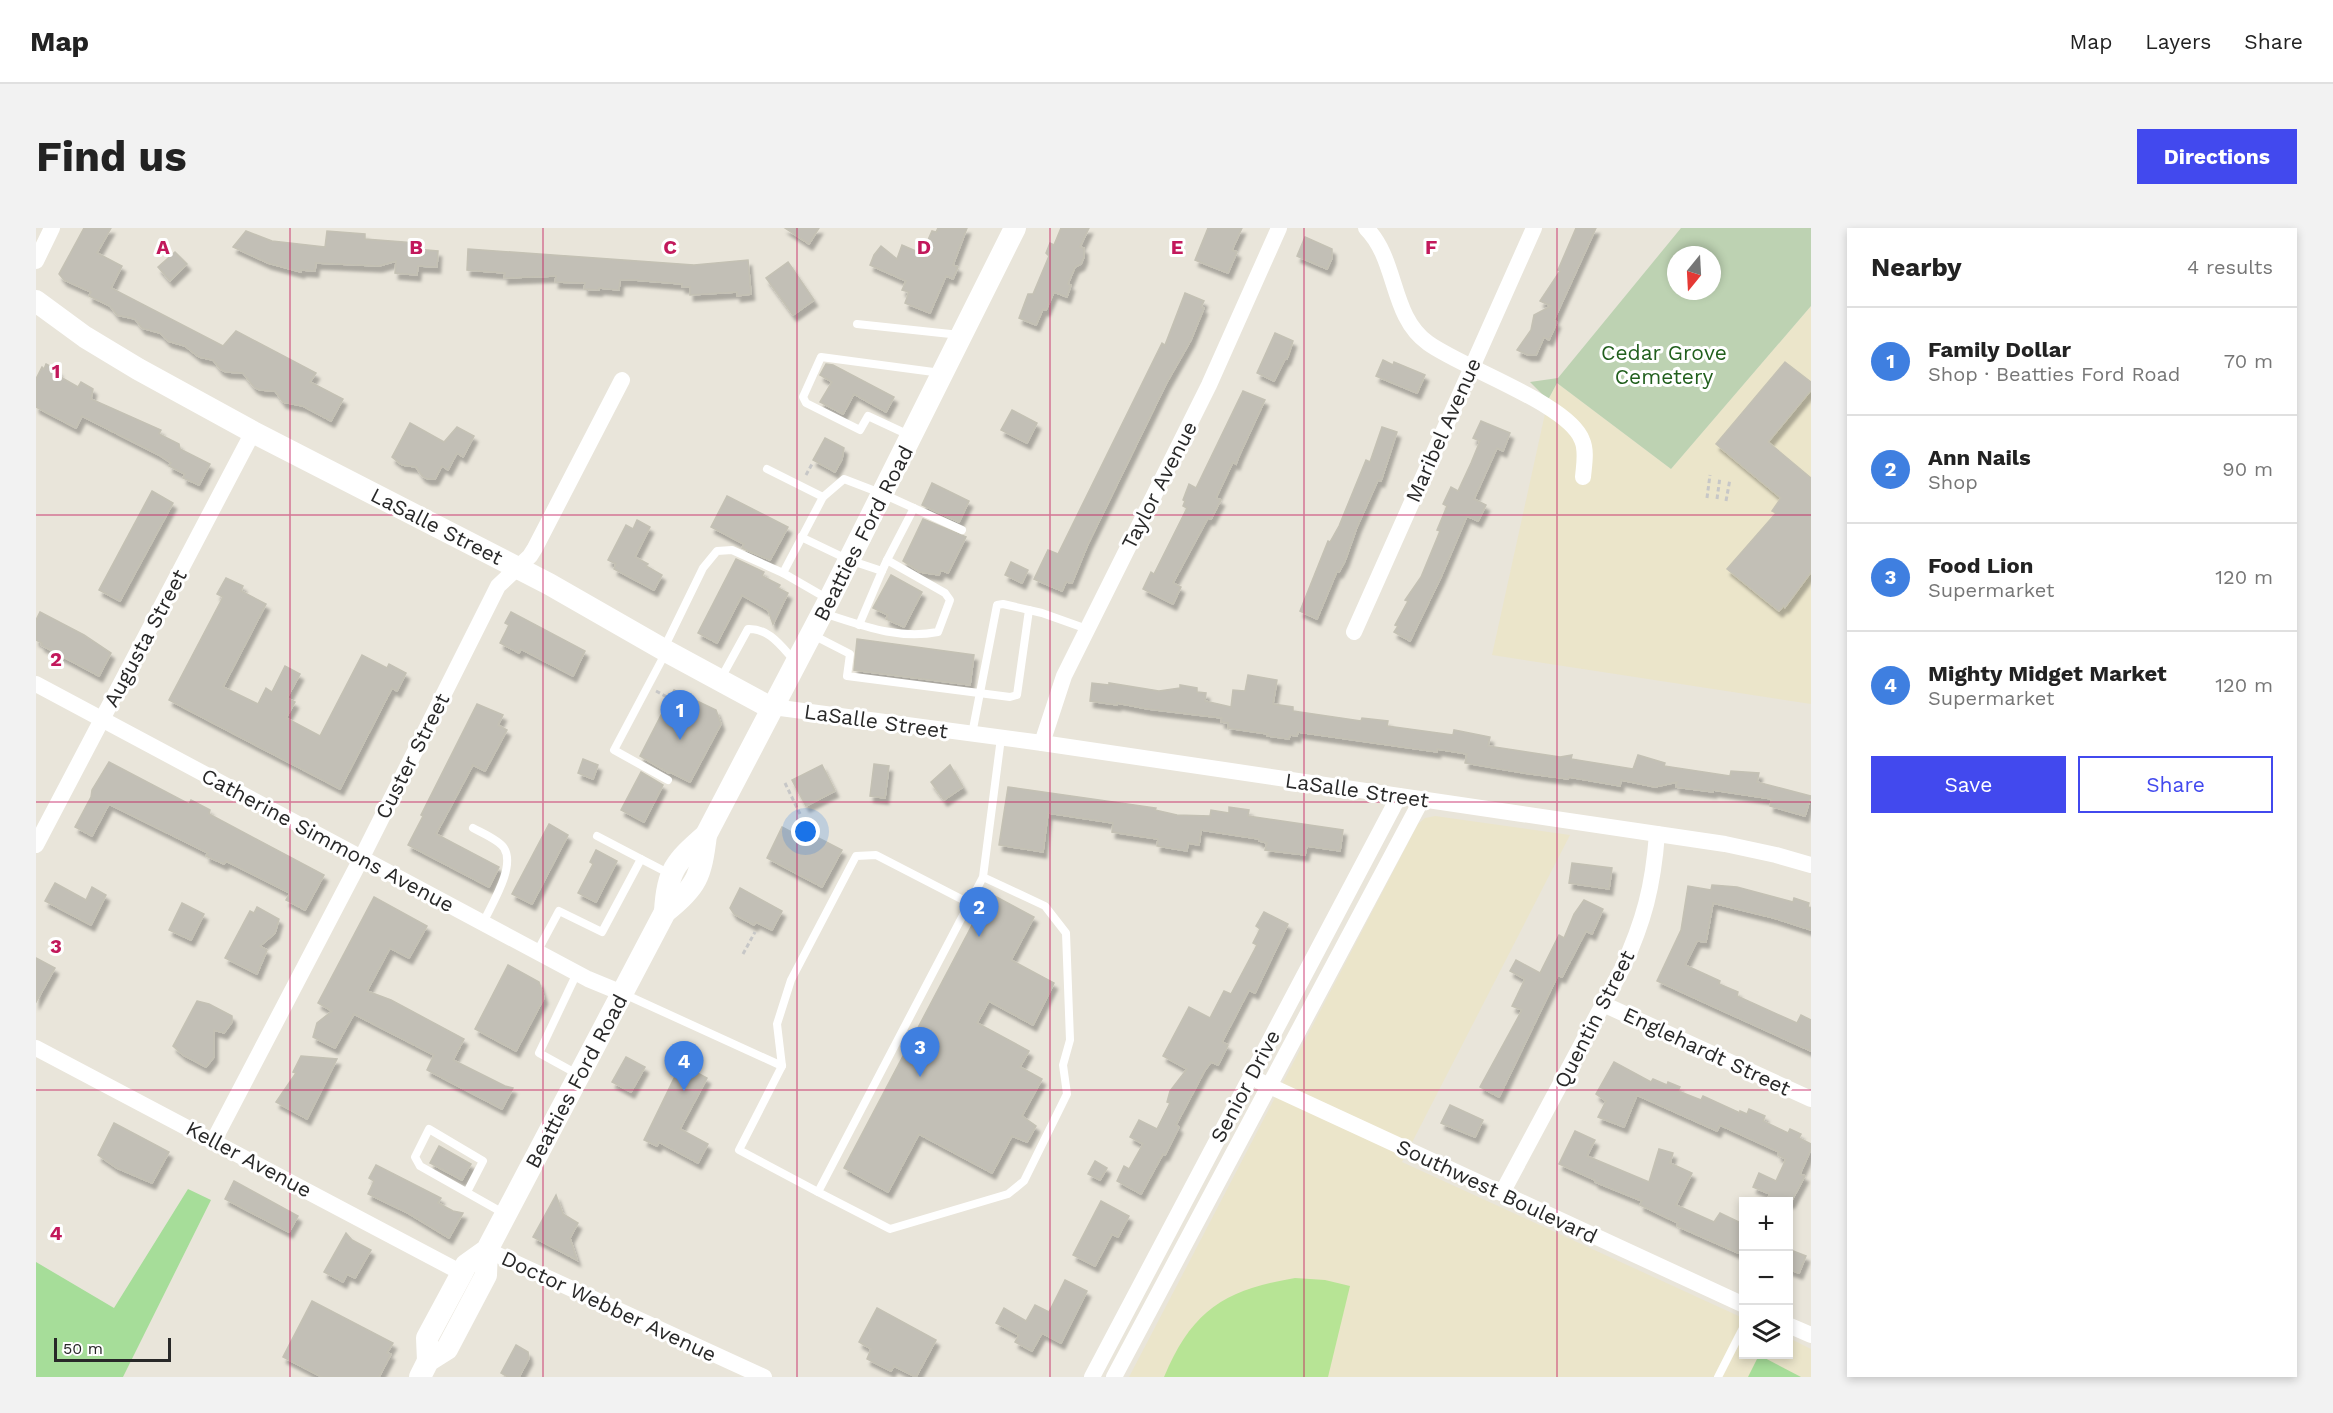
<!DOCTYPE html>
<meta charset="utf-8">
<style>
:root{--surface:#fff;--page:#f2f2f2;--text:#222;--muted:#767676;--line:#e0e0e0;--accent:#4249ee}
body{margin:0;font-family:"Work Sans",sans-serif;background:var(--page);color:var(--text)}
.controls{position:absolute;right:18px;bottom:18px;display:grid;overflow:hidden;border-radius:0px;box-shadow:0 3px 9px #0003}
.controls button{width:54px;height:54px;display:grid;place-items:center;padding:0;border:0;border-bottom:2px solid var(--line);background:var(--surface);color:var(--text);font:30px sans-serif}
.compass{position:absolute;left:1631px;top:18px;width:54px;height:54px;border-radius:50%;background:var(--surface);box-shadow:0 3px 9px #0003;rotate:198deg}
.scale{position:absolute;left:18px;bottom:15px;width:117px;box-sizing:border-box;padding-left:6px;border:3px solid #282828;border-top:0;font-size:16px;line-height:21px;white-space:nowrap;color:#282828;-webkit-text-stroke:4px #fff;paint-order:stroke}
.you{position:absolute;left:770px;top:604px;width:21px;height:21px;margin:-15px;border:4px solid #fff;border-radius:50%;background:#1a73e8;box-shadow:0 0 0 9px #1a73e833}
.badge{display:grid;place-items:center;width:39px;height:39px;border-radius:50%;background:var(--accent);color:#fff;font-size:20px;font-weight:700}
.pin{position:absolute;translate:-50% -50px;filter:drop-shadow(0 2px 3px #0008)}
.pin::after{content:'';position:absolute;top:32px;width:21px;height:18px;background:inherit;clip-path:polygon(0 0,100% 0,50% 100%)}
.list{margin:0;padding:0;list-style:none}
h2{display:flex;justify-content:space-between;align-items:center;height:78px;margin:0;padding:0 24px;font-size:26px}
h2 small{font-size:20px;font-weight:400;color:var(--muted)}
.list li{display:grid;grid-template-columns:39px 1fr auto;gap:18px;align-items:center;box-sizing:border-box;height:108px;padding:0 24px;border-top:2px solid var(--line)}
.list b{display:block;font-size:22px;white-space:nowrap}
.list p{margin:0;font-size:20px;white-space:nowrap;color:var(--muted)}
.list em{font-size:20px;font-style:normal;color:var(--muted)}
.actions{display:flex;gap:12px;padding:18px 24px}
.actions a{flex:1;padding:14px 0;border:2px solid var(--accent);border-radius:0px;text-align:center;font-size:21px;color:var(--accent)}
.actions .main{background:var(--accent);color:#fff}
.icon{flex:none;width:33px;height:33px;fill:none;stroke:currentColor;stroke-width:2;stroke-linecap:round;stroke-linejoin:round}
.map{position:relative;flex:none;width:1775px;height:1149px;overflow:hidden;border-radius:0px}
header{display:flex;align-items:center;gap:36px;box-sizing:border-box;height:84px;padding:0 30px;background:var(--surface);border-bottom:2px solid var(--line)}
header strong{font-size:28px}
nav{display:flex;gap:33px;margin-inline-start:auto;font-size:21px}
.intro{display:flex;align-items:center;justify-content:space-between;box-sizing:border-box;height:144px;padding:0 36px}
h1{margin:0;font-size:42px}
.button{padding:15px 27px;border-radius:0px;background:var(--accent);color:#fff;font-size:21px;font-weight:700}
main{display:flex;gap:36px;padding:0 36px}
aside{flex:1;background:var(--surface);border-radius:0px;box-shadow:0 3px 9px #0003}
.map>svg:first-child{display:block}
.education{fill:#ebe5ca}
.green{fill:#a6dd99}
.cemetery{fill:#bdd2b2;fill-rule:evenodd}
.pitch{fill:#b7e495}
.building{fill:#c2bfb6;stroke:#c4c1b4;stroke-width:1.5;filter:url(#shadow)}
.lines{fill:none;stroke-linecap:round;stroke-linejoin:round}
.path{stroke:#c7c7c7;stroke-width:3;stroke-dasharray:4.5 3;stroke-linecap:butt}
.lane{stroke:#fff;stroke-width:8}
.street{stroke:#fff;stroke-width:16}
.secondary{stroke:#fff;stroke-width:22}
.grid{fill:none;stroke:#c2185b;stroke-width:1.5;stroke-opacity:0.55}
.labels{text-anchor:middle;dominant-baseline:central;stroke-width:6;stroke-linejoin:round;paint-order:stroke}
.park-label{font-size:21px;fill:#215f1d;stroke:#fff}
.street-label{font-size:21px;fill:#282828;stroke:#fff}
.grid-label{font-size:20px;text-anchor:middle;font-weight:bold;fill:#c2185b;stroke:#fff;stroke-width:6;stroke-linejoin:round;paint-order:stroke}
</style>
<header>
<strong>Map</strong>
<nav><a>Map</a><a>Layers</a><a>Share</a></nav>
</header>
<div class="intro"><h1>Find us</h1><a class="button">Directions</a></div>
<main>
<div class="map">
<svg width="1775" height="1149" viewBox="0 0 1775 1149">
<defs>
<filter id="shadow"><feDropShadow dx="3.5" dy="6" stdDeviation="1.5" flood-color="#0004"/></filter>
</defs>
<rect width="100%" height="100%" fill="#e9e5da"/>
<!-- education -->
<g class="education">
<polygon points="1775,78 1775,476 1456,427 1512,172 1521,155 1635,241"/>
<polygon points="1399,588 1534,607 1366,934 1707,1090 1708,1126 1752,1126 1753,1110 1775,1121 1775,1149 1093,1149 1382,596 1389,590"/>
</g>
<!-- green -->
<g class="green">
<polygon points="152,961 175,972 87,1149 0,1149 0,1034 78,1080"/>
<polygon points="1723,1127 1765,1149 1712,1149"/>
</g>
<!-- cemetery -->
<path class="cemetery" d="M 1645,0 L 1775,0 L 1775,78 L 1635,241 L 1521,155 L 1512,172 L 1494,154 L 1522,150 ZM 1640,27 L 1676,27 L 1676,63 L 1640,63 Z"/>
<!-- pitch -->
<path class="pitch" d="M 1259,1050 L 1289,1052 L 1314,1058 L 1292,1149 L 1128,1149 C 1156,1082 1189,1062 1259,1050 Z"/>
<!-- building -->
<g class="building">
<polygon points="48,0 75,0 61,25 86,38 75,60 187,118 200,103 280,145 274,154 307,171 295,193 267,178 247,174 239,163 224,162 218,159 207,145 190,144 184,141 177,132 163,129 149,118 132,113 124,105 106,100 99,91 81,87 74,78 53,68 55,64 28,52 23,46"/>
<polygon points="749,0 783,0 773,16"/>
<polygon points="902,0 931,0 917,37 922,39 917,51 910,48 894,85 869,75 873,64 866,62 870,53 834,37 838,27 845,18 861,31 866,17 882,24 884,19 888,21 896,3 900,4"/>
<polygon points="1025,0 1053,0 1044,19 1048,20 1048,29 1045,36 1039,39 1032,56 1035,57 1031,69 1018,64 1010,82 1007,81 1000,97 983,90 992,66 997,66 1013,28 1010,25 1014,15 1018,17"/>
<polygon points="1172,0 1206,0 1196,22 1201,24 1192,45 1159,32"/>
<polygon points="1540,0 1560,0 1518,92 1521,94 1513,112 1508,109 1500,127 1492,127 1481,122 1495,102 1498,87 1515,78 1504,73 1524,43 1522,42"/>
<polygon points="210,3 236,13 289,19 291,3 329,6 329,11 380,15 379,21 402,23 401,39 382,38 381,47 359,45 360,33 343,38 280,35 279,43 265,42 265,44 232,35 197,19"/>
<polygon points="1269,9 1296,21 1296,30 1291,41 1261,28"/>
<polygon points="432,21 658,37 712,32 715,66 701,68 701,64 654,67 654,59 646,59 646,56 598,52 584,52 583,62 563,60 563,62 548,61 549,55 519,54 520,48 468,50 469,45 431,42"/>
<polygon points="139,24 151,36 134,53 122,39"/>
<polygon points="752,34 778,72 757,87 730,50"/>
<polygon points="1149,65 1168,73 1165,79 1168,80 1155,112 1130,156 1052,316 1036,355 1030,354 1026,363 998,351 1012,322 1022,326 1126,115 1129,117"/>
<polygon points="1239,105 1257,113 1251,131 1249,131 1238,153 1221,145"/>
<polygon points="1347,132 1357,137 1358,134 1389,147 1381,165 1340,148"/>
<polygon points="1749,134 1775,154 1775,162 1732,214 1775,250 1775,344 1749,379 1748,377 1743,383 1691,341 1740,285 1736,283 1745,270 1680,216"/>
<polygon points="10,136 23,143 21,147 42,159 45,154 57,161 55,171 125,202 123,206 143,216 144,221 174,236 163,257 147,250 149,246 133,238 135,235 123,227 46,188 40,200 0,179 0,151 6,139 8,141"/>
<polygon points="790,136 797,137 858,169 850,184 818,166 807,186 784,174 796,154 784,147"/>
<polygon points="1207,163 1229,172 1203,228 1200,236 1197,234 1180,270 1185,272 1175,291 1172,290 1137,355 1145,359 1137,376 1107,361 1115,344 1118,346 1151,280 1147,278 1149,273 1147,272 1153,256 1160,260"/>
<polygon points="976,182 1001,195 991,215 965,202"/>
<polygon points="1445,193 1474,205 1472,210 1467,223 1461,220 1438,271 1450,277 1442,293 1431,288 1405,349 1374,413 1358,404 1362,398 1359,397 1372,373 1369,372 1385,349 1404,303 1401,302 1411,278 1407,276 1415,259 1422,263 1435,235 1444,213 1437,210"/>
<polygon points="374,195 408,214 421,199 438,208 427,229 421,225 412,242 406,238 399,251 392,251 386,248 380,239 366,237 356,229"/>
<polygon points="1346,199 1361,204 1345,253 1342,252 1321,299 1309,333 1303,344 1301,343 1281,391 1264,383 1292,313 1294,314 1303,298 1330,232 1334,234"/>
<polygon points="789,210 808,220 806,231 799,244 777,232"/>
<polygon points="896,255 933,273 923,294 886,277"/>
<polygon points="116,263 137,275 84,373 63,362"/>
<polygon points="691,268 752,299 734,332 706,320 708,316 675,299"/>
<polygon points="887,291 930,309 912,345 905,342 903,347 884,344 867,333"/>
<polygon points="601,292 614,299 599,329 612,336 610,338 626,347 618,362 578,341 580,336 572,332 590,297 597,301"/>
<polygon points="700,331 728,344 726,348 744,357 742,360 752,365 737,396 732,382 706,367 681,415 662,405"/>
<polygon points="975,334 992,342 986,355 969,347"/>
<polygon points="855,347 886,364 868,399 850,391 852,387 837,380"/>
<polygon points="190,350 207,358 205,363 230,376 187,459 222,476 230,460 236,464 249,438 264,446 251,470 259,474 250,490 284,508 326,427 351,440 353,436 370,445 361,463 356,460 304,561 133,472 187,369 181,366"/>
<polygon points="4,384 48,407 75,425 63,448 5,417 6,415 0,412 0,392"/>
<polygon points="475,384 549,423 537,448 485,421 483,425 464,415 473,397 469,395"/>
<polygon points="821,411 938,427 934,457 818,442"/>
<polygon points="1212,447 1241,452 1237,476 1257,479 1257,483 1325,493 1326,490 1352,493 1351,498 1417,507 1418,502 1454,509 1452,518 1524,529 1536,527 1535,531 1597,541 1602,527 1629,535 1628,538 1694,548 1695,543 1723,545 1721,554 1775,568 1769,588 1734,578 1736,571 1677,562 1677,564 1640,559 1641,554 1619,559 1585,552 1584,558 1533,549 1532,551 1488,545 1429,535 1431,526 1401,521 1401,524 1262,504 1261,508 1254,507 1253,511 1231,508 1232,506 1192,500 1192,495 1185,494 1186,490 1112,481 1081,475 1081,477 1054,473 1056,455 1073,457 1073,455 1123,463 1144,460 1144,457 1161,460 1161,464 1170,465 1169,473 1195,479 1197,462 1209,463"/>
<polygon points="638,462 680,482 685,496 654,554 634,544 633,545 604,528"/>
<polygon points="441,476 467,487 462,497 471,502 449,543 437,537 400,606 463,639 453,659 372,617 387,588 385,587"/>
<polygon points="547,531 562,537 557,551 542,545"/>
<polygon points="73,534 153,576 155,572 174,582 173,586 288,647 269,682 250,672 254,665 190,633 188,636 170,628 172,625 73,576 56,608 39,599 55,569 56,562"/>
<polygon points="838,536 853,538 849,570 834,568"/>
<polygon points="786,537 799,563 770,578 756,552"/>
<polygon points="914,537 927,559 908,572 895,554"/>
<polygon points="605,544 627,557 608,594 585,582"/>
<polygon points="972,559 1120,580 1119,582 1141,587 1174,588 1175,582 1193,585 1193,579 1213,582 1212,588 1307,602 1304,623 1271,618 1269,627 1229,622 1231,615 1223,613 1223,611 1165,602 1163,617 1152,615 1151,623 1121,618 1122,611 1076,604 1077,595 1012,585 1007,624 963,617"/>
<polygon points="513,596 532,607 496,676 476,666"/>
<polygon points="746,599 772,613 775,606 806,622 786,659 731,630"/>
<polygon points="560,622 581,633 560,674 542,665 557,636 554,634"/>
<polygon points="1536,635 1576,640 1573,661 1533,655"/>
<polygon points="19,655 50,672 56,659 70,667 55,697 9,673"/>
<polygon points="1676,657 1701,659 1757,674 1758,670 1773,675 1772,679 1775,680 1775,702 1738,690 1677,675 1670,714 1661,713 1649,737 1684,753 1683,756 1702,764 1701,768 1761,795 1765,787 1775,792 1775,823 1621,753 1645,702 1652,658 1675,662"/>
<polygon points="704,660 746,683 736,702 720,694 718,697 698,686 694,680"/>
<polygon points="953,665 998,689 975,732 1018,755 997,797 953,773 941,795 993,823 984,839 1006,851 986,888 1000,898 991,914 976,908 956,945 883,906 852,964 808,940"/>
<polygon points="338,669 391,698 373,730 354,720 331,763 355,772 428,811 417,832 469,858 477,860 466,881 391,842 398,827 318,786 299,820 277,809 281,795 296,783 282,775"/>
<polygon points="1548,672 1567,681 1556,706 1550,703 1526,749 1522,747 1463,869 1444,859 1486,782 1476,778 1489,751 1474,743 1480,732 1504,745 1523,707 1528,710 1538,686"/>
<polygon points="146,675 168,686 155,712 133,702"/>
<polygon points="221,679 243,691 239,705 224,718 231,722 221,746 189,730 214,683 218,685"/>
<polygon points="1228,684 1252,696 1219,765 1213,762 1186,814 1192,817 1182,837 1175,834 1169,842 1140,897 1143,899 1129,927 1127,926 1105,966 1081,953 1088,938 1093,941 1107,916 1094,909 1103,892 1121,901 1134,875 1131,874 1134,863 1151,841 1127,828 1153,779 1174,790 1188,763 1195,766 1221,717 1217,715 1224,701 1220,698"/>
<polygon points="0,730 19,740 0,774"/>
<polygon points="472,737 503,754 508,770 480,823 439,801"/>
<polygon points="161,773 173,776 196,788 196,794 188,805 178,802 178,829 170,839 147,827 137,818"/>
<polygon points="265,828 301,831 271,891 240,874 260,845 257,844"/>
<polygon points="590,829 609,839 595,864 576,854"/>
<polygon points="1578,834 1615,854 1617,851 1631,857 1632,854 1644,859 1642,863 1665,872 1667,868 1704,885 1704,883 1711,886 1713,881 1729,888 1727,893 1752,905 1754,901 1765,906 1763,910 1775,916 1775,921 1764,946 1769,948 1755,974 1730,974 1734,966 1717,959 1723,945 1740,953 1750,931 1742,927 1743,924 1684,897 1681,903 1601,867 1588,899 1562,889 1570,873 1560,866"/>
<polygon points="645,836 671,850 644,901 672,916 662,935 623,914 621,918 608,912"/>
<polygon points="1414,877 1447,892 1439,909 1405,895"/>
<polygon points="78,895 133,924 116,955 81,940 62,927"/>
<polygon points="1539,903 1559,912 1551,928 1613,954 1623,921 1637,925 1634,935 1656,945 1640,977 1678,994 1684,985 1707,996 1707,1027 1641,998 1642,995 1604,977 1606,973 1559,954 1559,952 1523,936"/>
<polygon points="403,918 435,936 426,952 394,935"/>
<polygon points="1059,933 1071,940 1064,952 1052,946"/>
<polygon points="340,937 405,970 402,975 417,983 427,985 413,1010 372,985 332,966 338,953 333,950"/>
<polygon points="198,953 262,988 253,1004 189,971"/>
<polygon points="520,967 527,986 542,995 534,1010 541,1032 497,1009"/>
<polygon points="1065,973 1093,988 1082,1009 1076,1006 1059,1038 1037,1027"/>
<polygon points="310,1005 316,1012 335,1022 319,1050 311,1046 307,1054 288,1044"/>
<polygon points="1752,1021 1770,1028 1763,1045 1752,1041"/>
<polygon points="1029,1052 1051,1063 1025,1115 1006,1105 996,1123 979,1114 983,1107 960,1095 968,1080 990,1093 999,1077 1013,1084"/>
<polygon points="276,1073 357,1115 351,1125 355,1126 343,1149 286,1149 247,1129"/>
<polygon points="841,1080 900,1112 880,1149 858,1138 855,1143 831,1131 835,1121 823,1114"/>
<polygon points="480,1117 492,1124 493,1130 483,1149 472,1149 465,1145"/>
</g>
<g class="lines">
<!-- path -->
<g class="path">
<polyline points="770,247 776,236"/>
<polyline points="1671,270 1674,247"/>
<polyline points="1681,271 1684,249"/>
<polyline points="1690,273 1694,251"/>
<polyline points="620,463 631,469"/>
<polyline points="749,555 764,586"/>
<polyline points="707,726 719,704"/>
</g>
<!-- lane -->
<g class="lane">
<polyline points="821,96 924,107"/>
<polyline points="875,208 832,188 824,202 770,175 767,169 785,129 905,145"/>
<polyline points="731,241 787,269 808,251 847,266 926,302"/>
<polyline points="787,269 747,345 792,371"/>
<path d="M 765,309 L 813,332 L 846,343 L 851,332 L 909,365 L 914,372 L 902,404 C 861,412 825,397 787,385"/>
<polyline points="851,332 878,280"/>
<polyline points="823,397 846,343"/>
<polyline points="775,406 814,426 811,448 974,469 981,467 993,382"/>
<polyline points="628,420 667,340 681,323 696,322 747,345"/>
<polyline points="630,424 578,522 632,552"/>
<path d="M 684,452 L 712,401 C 733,400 745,418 758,432"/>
<polyline points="936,506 961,377 967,376 1006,385 1051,401"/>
<path d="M 437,600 C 446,605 463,612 468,620 C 480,639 455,677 447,695"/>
<polyline points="605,631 634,646"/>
<polyline points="947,649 1009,678 1030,705 1034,812 1027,837 1031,866 988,953 972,966 854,1001 782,964 947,649 965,510"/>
<polyline points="501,724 523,683 566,704 605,631 561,608"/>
<polyline points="541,745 503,825 543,847"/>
<polyline points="588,766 746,838"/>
<polyline points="431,964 447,933 393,901 379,929 384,938 469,986"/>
<polyline points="782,964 703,922 746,838 741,796 755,752 820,628 840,627 933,675"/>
<polyline points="1682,1149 1708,1098"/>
</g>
<!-- street -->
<g class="street">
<path d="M 1330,0 C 1362,32 1354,88 1392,115 C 1426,140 1533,176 1546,212 C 1551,223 1548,237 1547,249"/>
<polyline points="0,33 16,0"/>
<polyline points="1318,404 1498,0"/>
<polyline points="0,456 552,751 586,765"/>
<polyline points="737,479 1006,515 1689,616 1740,627 1775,637"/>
<polyline points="1006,515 1028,448 1173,157 1243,0"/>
<polyline points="0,617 217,204"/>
<polyline points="1567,776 1775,871"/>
<polyline points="0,820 426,1045"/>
<polyline points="1223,853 1708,1077"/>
<polyline points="178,912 325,631 462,358 494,328 499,320 586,152"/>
<path d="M 1466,965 L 1586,741 C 1608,693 1617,659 1621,606"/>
<polyline points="451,1022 728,1149"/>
<polyline points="1752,1097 1775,1107"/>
<polyline points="1056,1149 1363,568"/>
<polyline points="1078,1149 1386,571"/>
</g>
<!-- secondary -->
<g class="secondary">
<polyline points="0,73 49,109 102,141 217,204 513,356 630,423 726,475 737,479"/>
<path d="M 629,684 C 631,643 639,634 670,607"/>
<path d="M 392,1133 L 391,1110 L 426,1045 L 430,1037 L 451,1022 L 629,684 C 661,659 665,648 670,607 L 793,372 L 979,0"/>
<polyline points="384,1149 392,1133 411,1121 450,1047 451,1022"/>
</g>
</g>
<!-- grid -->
<path class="grid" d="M 254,0 L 254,1149M 507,0 L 507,1149M 761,0 L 761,1149M 1014,0 L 1014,1149M 1268,0 L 1268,1149M 1521,0 L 1521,1149M 0,287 L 1775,287M 0,574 L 1775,574M 0,862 L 1775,862"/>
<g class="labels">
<!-- park labels -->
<g class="park-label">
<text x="1628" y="124">Cedar Grove<tspan x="1628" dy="24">Cemetery</tspan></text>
</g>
<!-- street labels -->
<g class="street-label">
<text transform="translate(1407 202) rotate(-66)">Maribel Avenue</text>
<text transform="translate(1123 257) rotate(-63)">Taylor Avenue</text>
<text transform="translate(401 298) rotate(27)">LaSalle Street</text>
<text transform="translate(827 305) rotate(-63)">Beatties Ford Road</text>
<text transform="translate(109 410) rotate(-62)">Augusta Street</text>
<text transform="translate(840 493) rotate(8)">LaSalle Street</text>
<text transform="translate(376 528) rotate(-63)">Custer Street</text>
<text transform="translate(1321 562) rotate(8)">LaSalle Street</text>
<text transform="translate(292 612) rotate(28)">Catherine Simmons Avenue</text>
<text transform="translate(1558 791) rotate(-63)">Quentin Street</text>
<text transform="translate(1671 823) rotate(25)">Englehardt Street</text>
<text transform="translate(540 853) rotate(-62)">Beatties Ford Road</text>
<text transform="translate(1209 858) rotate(-62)">Senior Drive</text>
<text transform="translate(213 931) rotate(28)">Keller Avenue</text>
<text transform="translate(1461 963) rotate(25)">Southwest Boulevard</text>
<text transform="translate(573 1078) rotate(25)">Doctor Webber Avenue</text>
</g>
</g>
<g class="grid-label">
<text x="127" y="26">A</text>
<text x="380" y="26">B</text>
<text x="634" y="26">C</text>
<text x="888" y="26">D</text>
<text x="1141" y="26">E</text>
<text x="1395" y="26">F</text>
<text x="20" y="150">1</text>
<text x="20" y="438">2</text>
<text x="20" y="725">3</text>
<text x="20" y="1012">4</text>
</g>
</svg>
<div class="controls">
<button>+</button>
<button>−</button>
<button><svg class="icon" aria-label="layers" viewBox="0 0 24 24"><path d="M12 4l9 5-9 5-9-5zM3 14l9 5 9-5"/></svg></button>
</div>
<svg class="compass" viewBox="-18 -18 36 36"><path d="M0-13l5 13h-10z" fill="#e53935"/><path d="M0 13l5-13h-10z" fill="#767676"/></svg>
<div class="scale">50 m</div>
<div class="you"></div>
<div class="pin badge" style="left:644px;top:512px;background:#3f7fe0">1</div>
<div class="pin badge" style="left:943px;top:709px;background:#3f7fe0">2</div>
<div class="pin badge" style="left:884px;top:849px;background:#3f7fe0">3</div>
<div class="pin badge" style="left:648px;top:863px;background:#3f7fe0">4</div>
</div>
<aside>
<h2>Nearby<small>4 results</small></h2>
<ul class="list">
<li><span class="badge" style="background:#3f7fe0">1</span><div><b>Family Dollar</b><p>Shop · Beatties Ford Road</p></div><em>70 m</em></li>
<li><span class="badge" style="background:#3f7fe0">2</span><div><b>Ann Nails</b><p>Shop</p></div><em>90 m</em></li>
<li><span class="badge" style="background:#3f7fe0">3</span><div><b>Food Lion</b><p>Supermarket</p></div><em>120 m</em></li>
<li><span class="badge" style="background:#3f7fe0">4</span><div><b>Mighty Midget Market</b><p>Supermarket</p></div><em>120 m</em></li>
</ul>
<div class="actions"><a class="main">Save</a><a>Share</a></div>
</aside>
</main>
